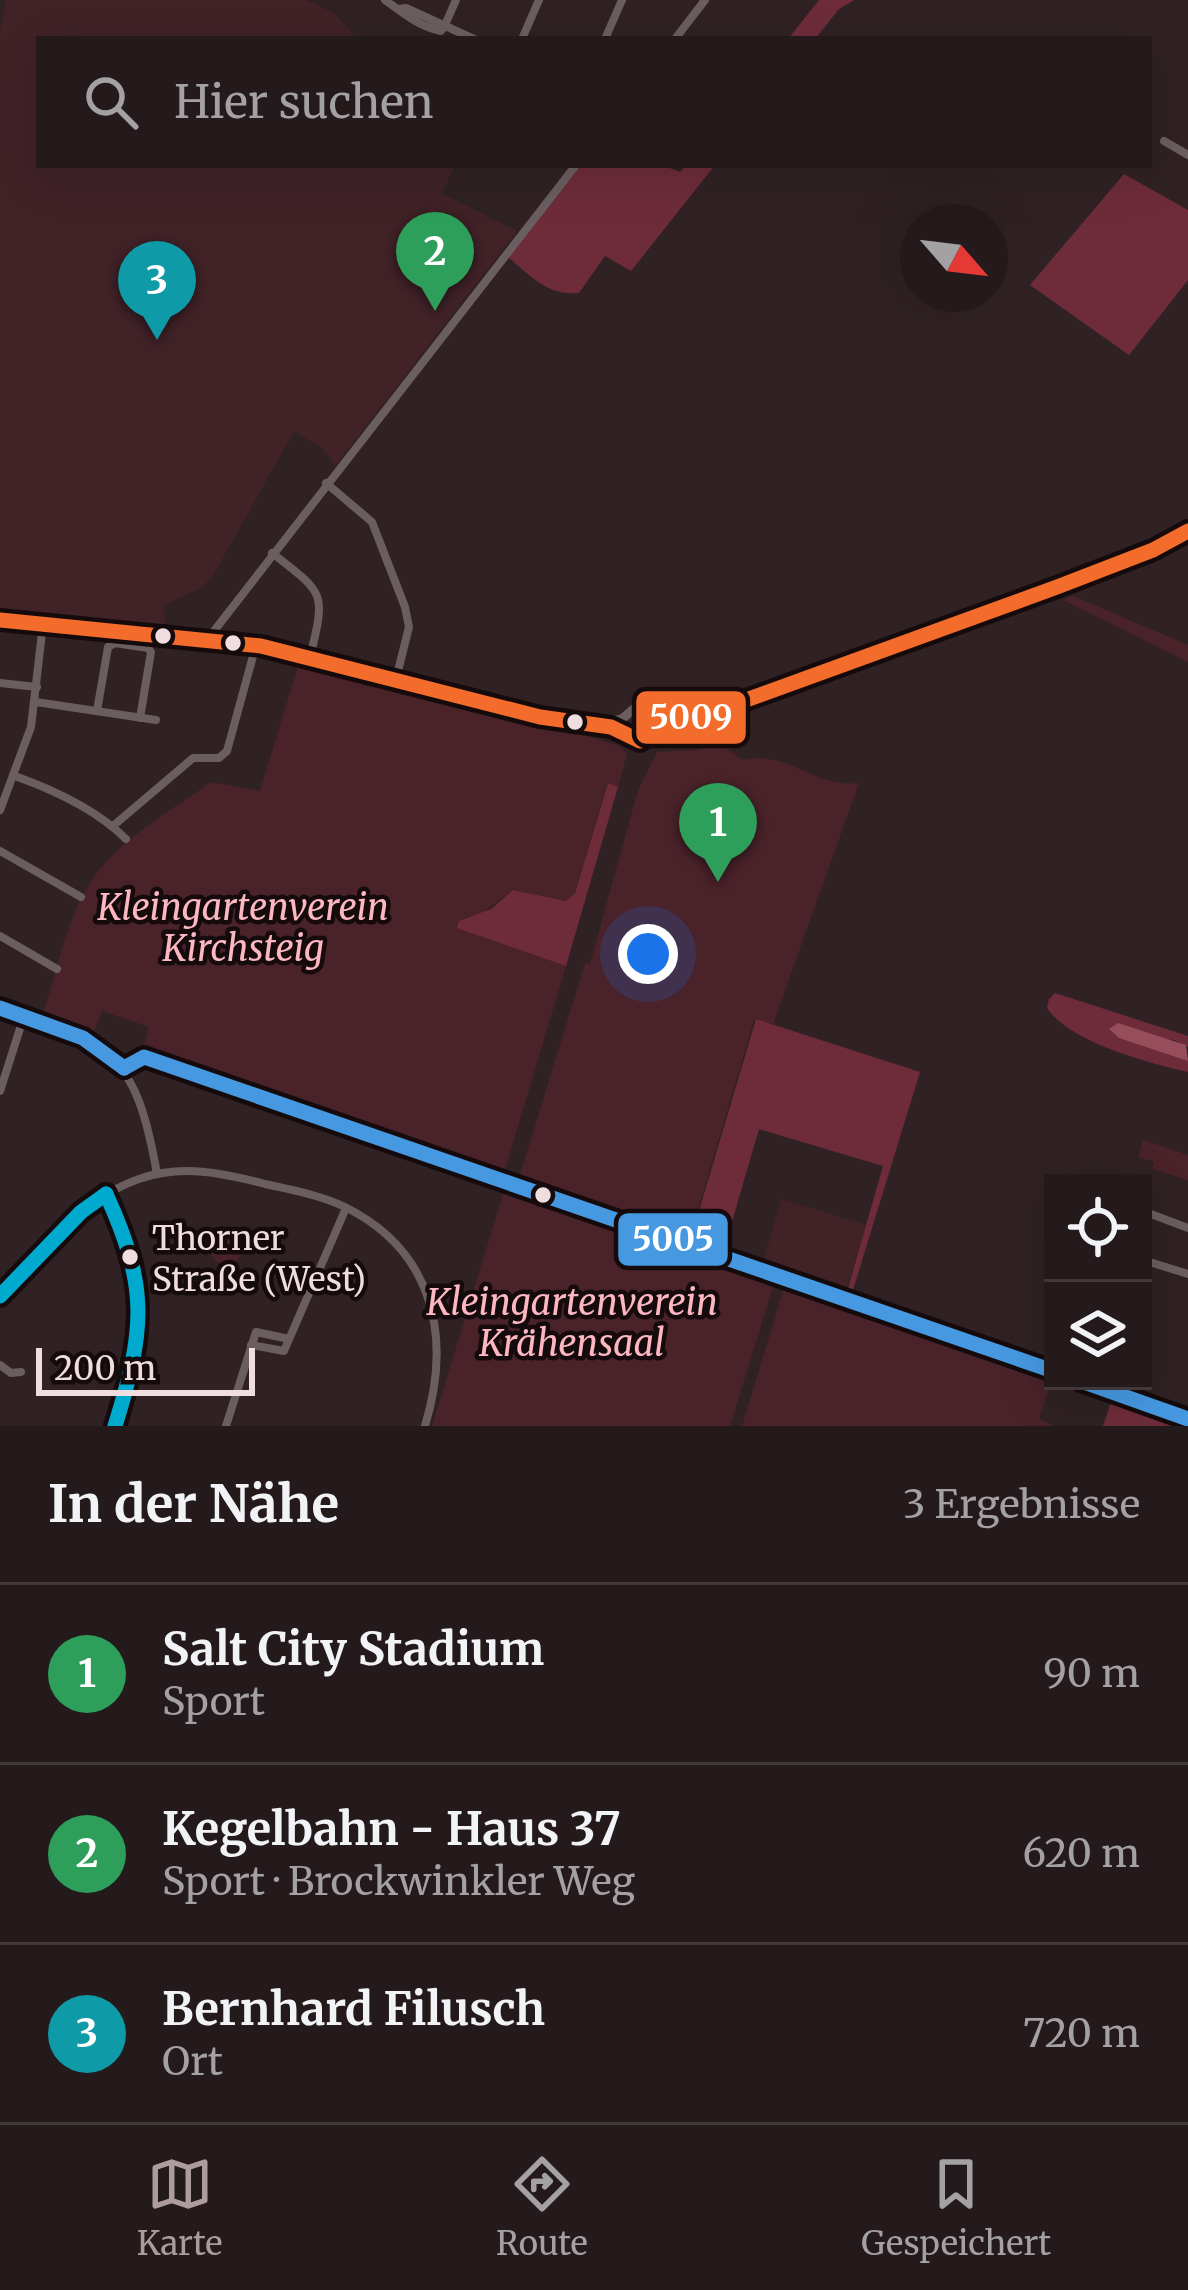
<!DOCTYPE html>
<html lang="de">
<meta charset="utf-8">
<style>
:root{--surface:#241a1b;--page:#302728;--text:#f1f3f6;--muted:#a3a1a3;--line:#41383a;--accent:#ac9c9e}
body{margin:0;font-family:Merriweather,serif;background:var(--page);color:var(--text)}
.controls{position:absolute;right:36px;bottom:36px;display:grid;overflow:hidden;border-radius:0px;box-shadow:0 12px 48px #0002}
.controls button{width:108px;height:108px;display:grid;place-items:center;padding:0;border:0;border-bottom:3px solid var(--line);background:var(--surface);color:var(--text);font:60px sans-serif}
.compass{position:absolute;left:900px;top:204px;width:108px;height:108px;border-radius:50%;background:var(--surface);box-shadow:0 12px 48px #0002;rotate:118deg}
.scale{position:absolute;left:36px;bottom:30px;width:219px;box-sizing:border-box;padding-left:12px;border:6px solid #efdddf;border-top:0;font-size:33px;line-height:42px;white-space:nowrap;color:#efdddf;-webkit-text-stroke:9px #160b0c;paint-order:stroke}
.you{position:absolute;left:648px;top:954px;width:42px;height:42px;margin:-30px;border:9px solid #fff;border-radius:50%;background:#1a73e8;box-shadow:0 0 0 18px #1a73e833}
.badge{display:grid;place-items:center;width:78px;height:78px;border-radius:50%;background:var(--accent);color:#fff;font-size:39px;font-weight:700}
.pin{position:absolute;translate:-50% -99px;filter:drop-shadow(0 3px 6px #0008)}
.pin::after{content:'';position:absolute;top:63px;width:42px;height:36px;background:inherit;clip-path:polygon(0 0,100% 0,50% 100%)}
.list{margin:0;padding:0;list-style:none}
h2{display:flex;justify-content:space-between;align-items:center;height:156px;margin:0;padding:0 48px;font-size:51px}
h2 small{font-size:39px;font-weight:400;color:var(--muted)}
.list li{display:grid;grid-template-columns:78px 1fr auto;gap:36px;align-items:center;box-sizing:border-box;height:180px;padding:0 48px;border-top:3px solid var(--line)}
.list b{display:block;font-size:45px;white-space:nowrap}
.list p{margin:0;font-size:39px;white-space:nowrap;color:var(--muted)}
.list em{font-size:39px;font-style:normal;color:var(--muted)}
.icon{flex:none;width:66px;height:66px;fill:none;stroke:currentColor;stroke-width:2;stroke-linecap:round;stroke-linejoin:round}
.map{position:relative;flex:none;width:1188px;height:1426px;overflow:hidden}
.search{position:absolute;background:var(--surface);box-shadow:0 12px 48px #0002;left:36px;right:36px;top:36px;height:132px;display:flex;align-items:center;gap:30px;box-sizing:border-box;padding:0 42px;border-radius:0px;color:var(--muted);font-size:45px}
.sheet{height:696px;background:var(--surface)}
nav{display:flex;justify-content:space-around;align-items:center;box-sizing:border-box;height:168px;border-top:3px solid var(--line);background:var(--surface);font-size:33px;color:var(--muted)}
nav a{display:grid;justify-items:center;gap:6px}
nav .on{color:var(--accent)}
.map>svg:first-child{display:block}
.built{fill:#402227}
.green{fill:#4a222a}
.forest{fill:#6e2c3a}
.water{fill:#974e5c}
.lines{fill:none;stroke-linecap:round;stroke-linejoin:round}
.minor{stroke:#6b5e60;stroke-width:8}
.tertiary{stroke:#6b5e60;stroke-width:9}
.bus-1-casing{stroke:#160b0c;stroke-width:24}
.bus-2-casing{stroke:#160b0c;stroke-width:24}
.bus-3-casing{stroke:#160b0c;stroke-width:24}
.bus-1{stroke:#4699e1;stroke-width:15}
.bus-2{stroke:#f36c2b;stroke-width:15}
.bus-3{stroke:#00a9ce;stroke-width:15}
.bus-dot{fill:#efdddf;stroke:#160b0c;stroke-width:4.5}
.labels{text-anchor:middle;dominant-baseline:central;stroke-width:9;stroke-linejoin:round;paint-order:stroke}
.bus-label{font-size:33px;fill:#efdddf;stroke:#160b0c;text-anchor:start}
.park-label{font-size:36px;font-style:italic;fill:#fcb7c1;stroke:#160b0c}
.line-badge{stroke:#160b0c;stroke-width:4.5}
.badge-label{font-size:33px;text-anchor:middle;font-weight:bold;fill:#fff}
</style>
<div class="map">
<svg width="1188" height="1426" viewBox="0 0 1188 1426">
<rect width="100%" height="100%" fill="#302224"/>
<!-- built -->
<g class="built">
<polygon points="6,0 306,0 334,13 358,39 39,39 39,165 456,165 441,193 517,231 335,466 323,449 294,431 213,576 201,588 164,605 166,628 0,614 0,31"/>
<polygon points="781,1199 867,1225 846,1291 763,1263"/>
</g>
<!-- green -->
<g class="green">
<path d="M 437,203 L 422,244 L 405,258 C 406,242 424,213 437,203 Z"/>
<polygon points="1073,596 1188,645 1188,662 1063,600"/>
<path d="M 299,663 L 588,736 L 619,746 L 627,754 L 618,787 L 607,784 L 575,893 L 566,901 L 513,890 L 475,918 L 468,916 L 457,927 L 566,966 L 504,1173 L 143,1049 L 149,1027 L 102,1011 L 93,1035 L 43,1014 C 57,972 66,920 90,883 C 117,840 171,811 211,782 L 260,791 Z"/>
<path d="M 719,743 L 742,760 C 791,749 812,789 859,783 L 773,1024 L 754,1020 L 690,1237 L 519,1178 L 585,963 L 590,964 L 638,790 L 657,752 L 697,750 Z"/>
<polygon points="1143,1140 1188,1155 1188,1180 1152,1169 1154,1162 1138,1157"/>
<polygon points="504,1191 774,1284 730,1426 432,1426"/>
<circle cx="226" cy="1250" r="15"/>
<polygon points="784,1288 1052,1380 1039,1418 1053,1426 742,1426"/>
</g>
<!-- forest -->
<g class="forest">
<polygon points="819,0 854,0 839,9 815,39 788,39"/>
<path d="M 580,165 L 662,165 L 680,172 L 686,165 L 715,165 L 631,271 L 605,256 L 579,293 C 547,296 531,276 508,257 Z"/>
<polygon points="1124,174 1188,210 1188,280 1129,355 1030,285"/>
<polygon points="608,783 618,787 566,966 457,928 459,921 491,909 513,890 566,901 575,893"/>
<path d="M 1055,993 L 1188,1036 L 1188,1047 L 1174,1040 L 1113,1033 L 1188,1061 L 1188,1072 C 1149,1063 1069,1042 1047,1008 L 1049,999 Z"/>
<polygon points="756,1019 920,1072 852,1293 847,1292 883,1166 759,1129 724,1249 691,1238"/>
<polygon points="1112,1399 1187,1426 1103,1426"/>
</g>
<!-- water -->
<polygon class="water" points="1118,1023 1186,1045 1188,1061 1119,1038 1109,1029"/>
<g class="lines">
<!-- minor -->
<g class="minor">
<path d="M 385,0 C 403,13 418,26 441,31 L 445,25"/>
<polyline points="399,9 406,8 474,39"/>
<polyline points="445,25 456,0"/>
<polyline points="522,39 539,0"/>
<polyline points="605,39 622,0"/>
<polyline points="675,39 705,0"/>
<polyline points="1164,141 1188,155"/>
<polyline points="326,483 372,522 405,607 409,627 396,679"/>
<path d="M 272,553 C 325,594 326,592 310,657"/>
<polyline points="207,640 576,165"/>
<polyline points="0,683 37,687"/>
<polyline points="36,702 156,720"/>
<polyline points="97,711 108,647 115,643 148,648 151,652 140,718"/>
<path d="M 15,776 C 54,790 96,809 126,839"/>
<polyline points="0,810 31,727 43,624"/>
<polyline points="113,826 193,758 219,758 227,751 256,645"/>
<polyline points="0,851 81,897"/>
<polyline points="0,936 57,969"/>
<path d="M 0,1008 C 112,1046 135,1050 157,1174"/>
<polyline points="124,1068 144,1057 1053,1371"/>
<polyline points="0,1091 24,1016"/>
<path d="M 106,1194 C 154,1290 146,1327 115,1426"/>
<polyline points="1143,1211 1188,1228"/>
<polyline points="1143,1260 1188,1274"/>
<path d="M 0,1296 C 40,1253 81,1199 139,1179 C 182,1164 223,1173 265,1184 C 292,1190 320,1195 345,1207 C 434,1251 452,1337 425,1426"/>
<polyline points="251,1345 284,1351 346,1208"/>
<polyline points="0,1365 11,1373 21,1372"/>
<polyline points="1081,1381 1188,1419"/>
<polyline points="226,1426 256,1332 289,1339"/>
</g>
<!-- tertiary -->
<g class="tertiary">
<polyline points="0,620 261,646 559,721 611,721 622,719 636,707 647,709 654,717 682,719"/>
<path d="M 604,726 L 623,731 L 632,740 C 649,741 663,725 681,720 C 772,694 860,658 949,626 C 1029,597 1113,572 1188,531"/>
</g>
<!-- bus-1 casing -->
<g class="bus-1-casing">
<g id="bus-1">
<polyline points="0,1008 83,1038 124,1068"/>
<polyline points="124,1068 144,1057 1053,1371"/>
<polyline points="1081,1381 1188,1419"/>
</g>
</g>
<!-- bus-2 casing -->
<g class="bus-2-casing">
<polyline id="bus-2" points="0,620 261,646 540,717 611,727 640,741 665,725 724,708 1057,587 1153,550 1188,531"/>
</g>
<!-- bus-3 casing -->
<g class="bus-3-casing">
<g id="bus-3">
<path d="M 106,1194 C 149,1288 145,1329 115,1426"/>
<polyline points="0,1296 81,1212 106,1194"/>
</g>
</g>
<!-- bus-1 -->
<use href="#bus-1" class="bus-1"/>
<!-- bus-2 -->
<use href="#bus-2" class="bus-2"/>
<!-- bus-3 -->
<use href="#bus-3" class="bus-3"/>
</g>
<!-- markers -->
<g class="bus-dot">
<circle cx="163" cy="636" r="10"/>
<circle cx="233" cy="643" r="10"/>
<circle cx="575" cy="722" r="10"/>
<circle cx="543" cy="1195" r="10"/>
<circle cx="130" cy="1257" r="10"/>
</g>
<g class="labels">
<!-- bus labels -->
<g class="bus-label">
<text x="152" y="1238">Thorner<tspan x="152" dy="41">Straße (West)</tspan></text>
</g>
<!-- park labels -->
<g class="park-label">
<text x="243" y="907">Kleingartenverein<tspan x="243" dy="41">Kirchsteig</tspan></text>
<text x="572" y="1302">Kleingartenverein<tspan x="572" dy="41">Krähensaal</tspan></text>
</g>
</g>
<g class="line-badge">
<rect x="634" y="689" width="114" height="57" rx="12" fill="#f36c2b"/>
<rect x="616" y="1211" width="114" height="57" rx="12" fill="#4699e1"/>
</g>
<g class="badge-label">
<text x="691" y="729">5009</text>
<text x="673" y="1251">5005</text>
</g>
</svg>
<div class="controls">
<button><svg class="icon" aria-label="locate" viewBox="0 0 24 24"><circle cx="12" cy="12" r="6"/><path d="M12 2v4M12 18v4M2 12h4M18 12h4"/></svg></button>
<button><svg class="icon" aria-label="layers" viewBox="0 0 24 24"><path d="M12 4l9 5-9 5-9-5zM3 14l9 5 9-5"/></svg></button>
</div>
<svg class="compass" viewBox="-18 -18 36 36"><path d="M0-13l5 13h-10z" fill="#e53935"/><path d="M0 13l5-13h-10z" fill="#a3a1a3"/></svg>
<div class="scale">200 m</div>
<div class="you"></div>
<div class="pin badge" style="left:718px;top:882px;background:#2e9e5b">1</div>
<div class="pin badge" style="left:435px;top:311px;background:#2e9e5b">2</div>
<div class="pin badge" style="left:157px;top:340px;background:#0f9aa8">3</div>
<div class="search"><svg class="icon" aria-label="search" viewBox="0 0 24 24"><circle cx="10" cy="10" r="6"/><path d="M15 15l6 6"/></svg>Hier suchen</div>
</div>
<section class="sheet">
<h2>In der Nähe<small>3 Ergebnisse</small></h2>
<ul class="list">
<li><span class="badge" style="background:#2e9e5b">1</span><div><b>Salt City Stadium</b><p>Sport</p></div><em>90 m</em></li>
<li><span class="badge" style="background:#2e9e5b">2</span><div><b>Kegelbahn - Haus 37</b><p>Sport · Brockwinkler Weg</p></div><em>620 m</em></li>
<li><span class="badge" style="background:#0f9aa8">3</span><div><b>Bernhard Filusch</b><p>Ort</p></div><em>720 m</em></li>
</ul>
</section>
<nav>
<a class="on"><svg class="icon" aria-label="map" viewBox="0 0 24 24"><path d="M3 6l6-2 6 2 6-2v14l-6 2-6-2-6 2zM9 4v14M15 6v14"/></svg>Karte</a>
<a><svg class="icon" aria-label="directions" viewBox="0 0 24 24"><path d="M12 3l9 9-9 9-9-9zM9 14v-3h6M13 9l2 2-2 2"/></svg>Route</a>
<a><svg class="icon" aria-label="saved" viewBox="0 0 24 24"><path d="M7 4h10v16l-5-4-5 4z"/></svg>Gespeichert</a>
</nav>
